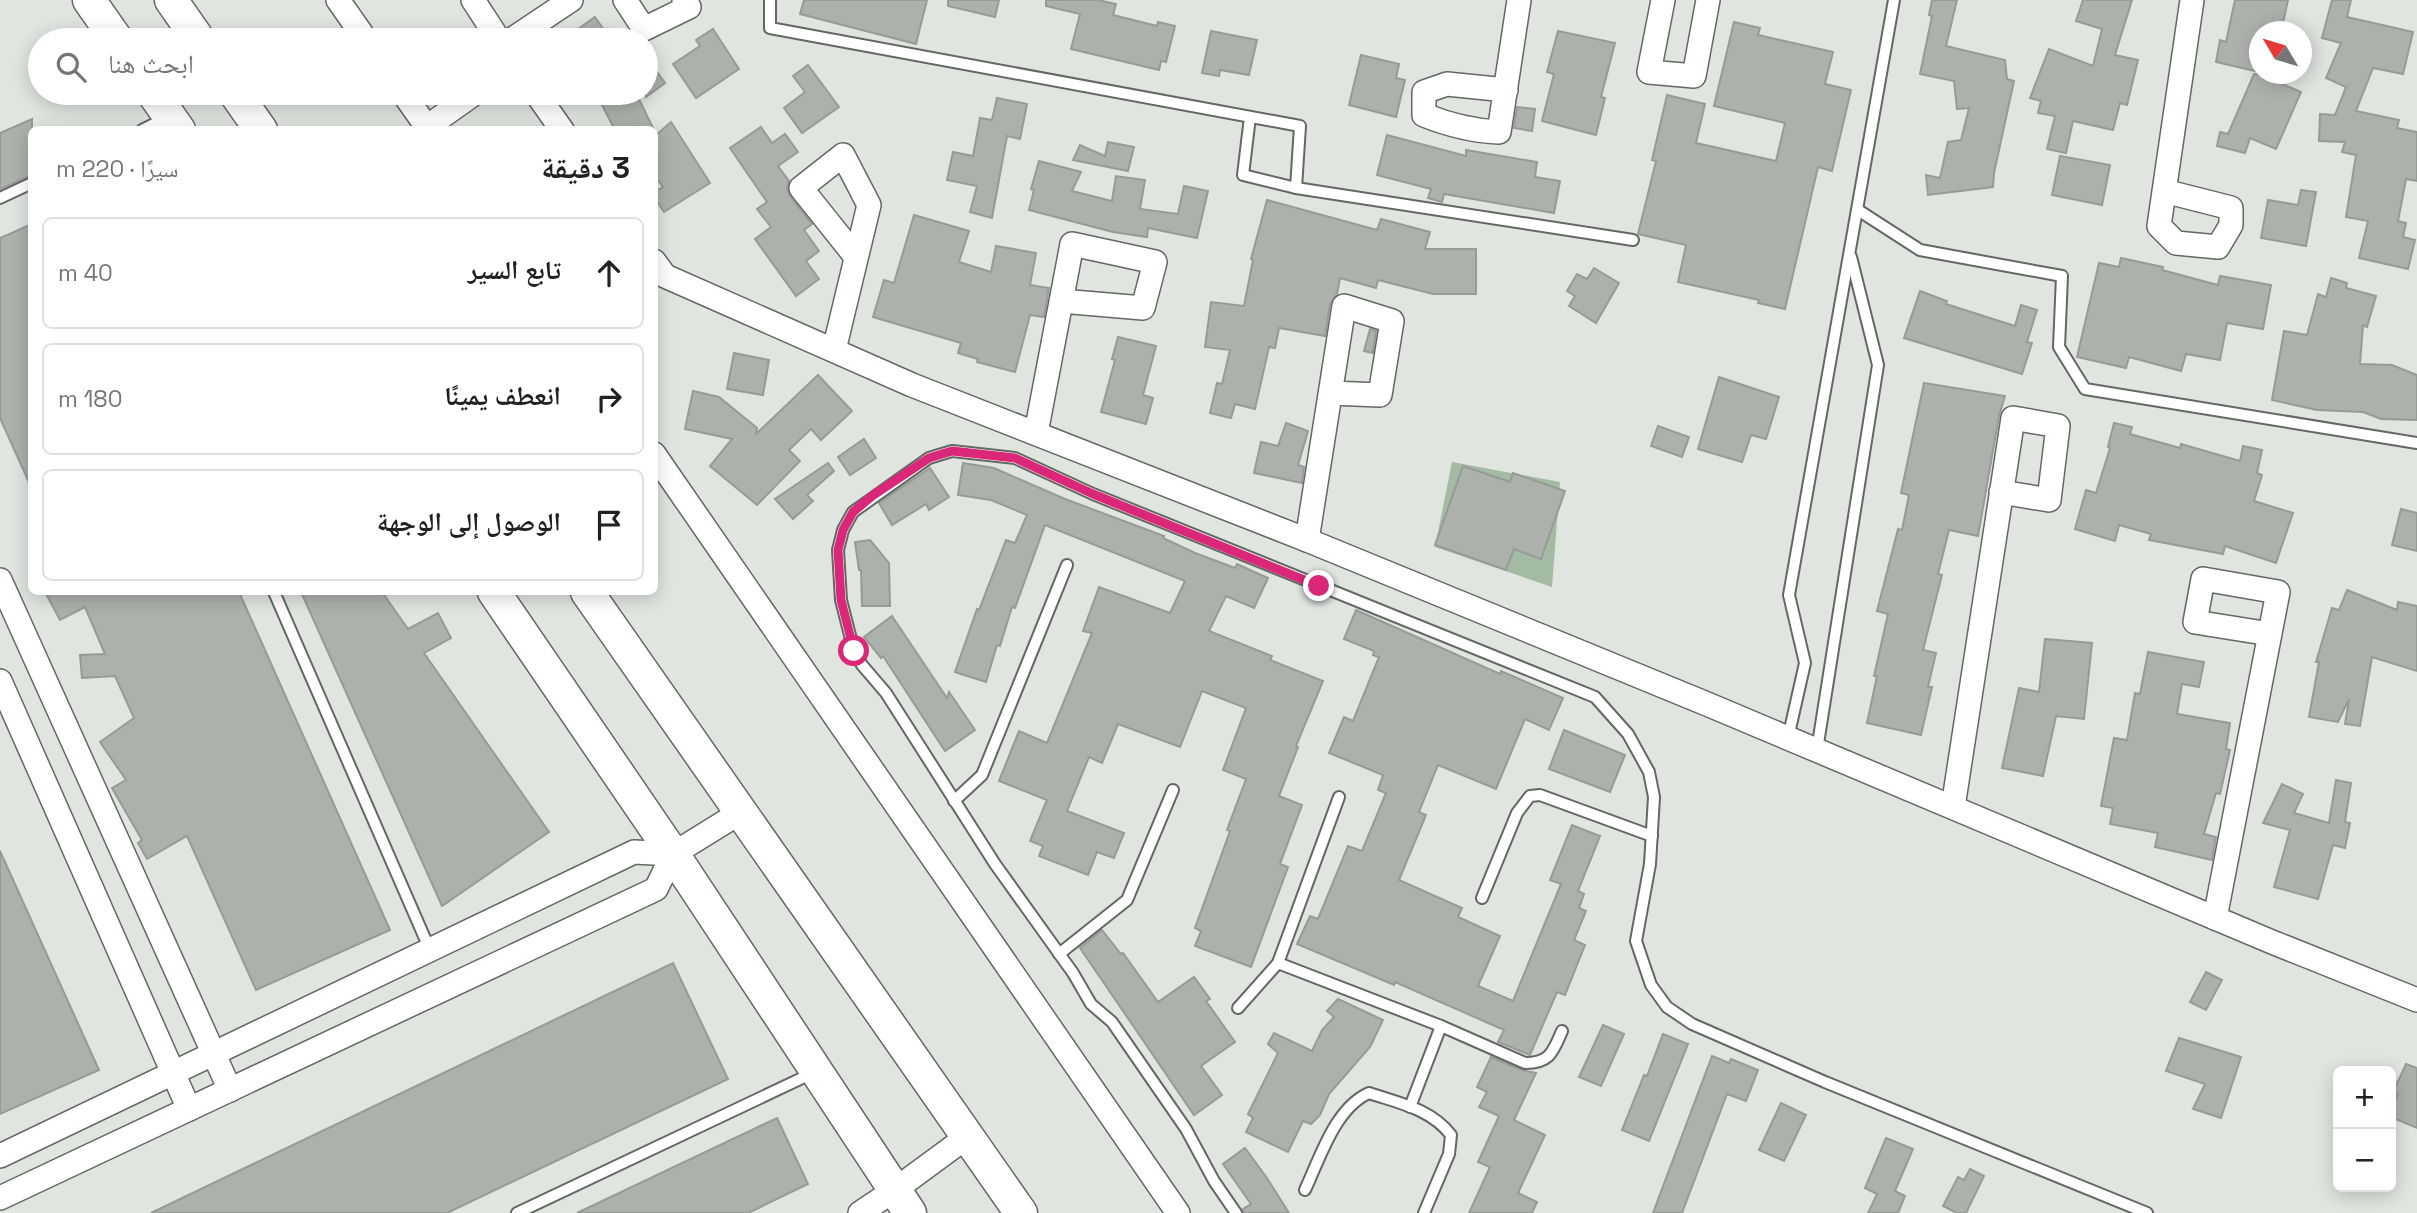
<!DOCTYPE html>
<html lang="ar">
<meta charset="utf-8">
<style>
:root{--surface:#fff;--page:#f6f6f6;--text:#202124;--muted:#757577;--line:#e0e0e0}
body{margin:0;font-family:"Space Grotesk","Noto Naskh Arabic",sans-serif;background:var(--page);color:var(--text);direction:rtl}
.controls{position:absolute;right:21px;bottom:21px;display:grid;overflow:hidden;border-radius:10px;box-shadow:0 4px 18px #0003}
.controls button{width:63px;height:63px;display:grid;place-items:center;padding:0;border:0;border-bottom:2px solid var(--line);background:var(--surface);color:var(--text);font:35px sans-serif}
.compass{position:absolute;left:2249px;top:21px;width:63px;height:63px;border-radius:50%;background:var(--surface);box-shadow:0 4px 18px #0003;rotate:308deg}
.stop{position:absolute;width:21px;height:21px;margin:-16px;border:5px solid #db2777;border-radius:50%;background:#fff}
.stop.end{background:#db2777;border-color:#fff;box-shadow:0 2px 7px #0008}
.list{margin:0;padding:0;list-style:none}
h2{display:flex;justify-content:space-between;align-items:center;height:91px;margin:0;padding:0 28px;font-size:30px}
h2 small{font-size:23px;font-weight:400;color:var(--muted)}
.list li{display:grid;grid-template-columns:46px 1fr auto;gap:21px;align-items:center;box-sizing:border-box;height:112px;margin:0 14px 14px;padding:0 14px;border:2px solid var(--line);border-radius:10px}
.list b{display:block;font-size:26px;white-space:nowrap}
.list em{font-size:23px;font-style:normal;color:var(--muted)}
.icon{flex:none;width:38px;height:38px;fill:none;stroke:currentColor;stroke-width:2;stroke-linecap:round;stroke-linejoin:round}
.map{position:relative;flex:none;width:2417px;height:1213px;overflow:hidden;direction:ltr}
.search{position:absolute;background:var(--surface);box-shadow:0 4px 18px #0003;left:28px;top:28px;width:630px;height:77px;display:flex;align-items:center;gap:18px;box-sizing:border-box;padding:0 24px;border-radius:38px;color:var(--muted);font-size:26px}
.panel{position:absolute;background:var(--surface);box-shadow:0 4px 18px #0003;left:28px;top:126px;width:630px;height:469px;border-radius:10px;direction:rtl}
.map>svg:first-child{display:block}
.green{fill:#a3baa3}
.building{fill:#acb1ac;stroke:#969b96;stroke-width:2}
.lines{fill:none;stroke-linecap:round;stroke-linejoin:round}
.service-casing{stroke:#636863;stroke-width:14}
.minor-casing{stroke:#636863;stroke-width:26}
.secondary-casing{stroke:#636863;stroke-width:35}
.service{stroke:#fff;stroke-width:10}
.minor{stroke:#fff;stroke-width:23}
.secondary{stroke:#fff;stroke-width:32}
.route{stroke:#db2777;stroke-width:9}
</style>
<div class="map">
<svg width="2417" height="1213" viewBox="0 0 2417 1213">
<rect width="100%" height="100%" fill="#e0e5e0"/>
<!-- green -->
<polygon class="green" points="1452,462 1560,482 1552,587 1435,547"/>
<!-- building -->
<g class="building">
<polygon points="804,0 927,0 916,44 800,14"/>
<polygon points="948,0 999,0 995,17 948,6"/>
<polygon points="1046,0 1098,0 1116,4 1113,15 1157,26 1158,22 1175,26 1166,62 1161,61 1159,70 1071,49 1080,14 1046,6"/>
<polygon points="1932,0 1957,0 1946,46 2005,60 2007,79 2014,81 1994,173 1993,187 1928,195 1926,175 1940,178 1948,142 1961,140 1969,108 1957,109 1954,81 1920,74 1932,16 1929,15"/>
<polygon points="2083,0 2132,0 2115,55 2138,60 2127,105 2120,103 2113,130 2073,121 2066,153 2047,149 2055,116 2038,113 2041,101 2030,98 2049,49 2093,66 2102,29 2076,21"/>
<polygon points="2235,0 2288,0 2281,32 2259,32 2259,72 2216,62 2220,40 2226,42"/>
<polygon points="2332,0 2351,0 2347,17 2413,32 2403,74 2373,68 2356,111 2399,120 2397,128 2417,132 2417,181 2406,179 2398,221 2406,223 2403,237 2415,240 2408,269 2359,258 2368,221 2346,217 2356,155 2342,152 2345,142 2319,141 2320,114 2335,115 2346,87 2326,78 2341,43 2322,38"/>
<polygon points="595,17 611,40 566,40 578,29"/>
<polygon points="1734,22 1760,28 1758,35 1833,52 1825,84 1851,90 1832,171 1818,167 1785,309 1758,303 1759,300 1678,282 1686,245 1638,234 1656,161 1652,160 1667,95 1705,104 1696,143 1776,161 1785,123 1714,106"/>
<polygon points="713,29 739,69 696,98 673,64 700,46 696,40"/>
<polygon points="1211,31 1257,40 1249,75 1220,70 1219,76 1202,73"/>
<polygon points="1558,31 1615,43 1601,97 1605,98 1596,135 1542,121 1554,74 1547,72"/>
<polygon points="1361,55 1399,64 1396,78 1405,80 1396,117 1349,105"/>
<polygon points="808,65 839,107 802,133 784,108 805,92 793,76"/>
<polygon points="655,69 665,83 646,97 646,77"/>
<polygon points="2254,74 2272,74 2271,79 2301,92 2276,149 2250,138 2245,153 2217,146 2220,132 2228,134"/>
<polygon points="595,93 636,93 654,130 615,130 602,105 603,104"/>
<polygon points="997,98 1027,104 1020,139 1007,136 992,218 970,212 977,186 947,180 953,152 973,156 980,118 992,120"/>
<polygon points="1517,107 1535,109 1532,131 1514,128"/>
<polygon points="32,119 32,175 0,189 0,133"/>
<polygon points="671,122 710,183 664,212 654,197 654,192 663,187 654,175 654,137"/>
<polygon points="761,127 772,143 785,134 798,152 778,166 789,181 787,189 790,196 812,224 804,230 819,251 806,261 819,279 796,296 755,239 771,227 757,209 767,202 730,148"/>
<polygon points="1387,135 1466,156 1466,150 1537,162 1535,177 1560,181 1554,213 1444,194 1442,202 1428,198 1431,189 1377,175"/>
<polygon points="1108,142 1134,147 1128,171 1073,160 1080,145 1105,156"/>
<polygon points="2060,156 2110,165 2102,205 2052,195"/>
<polygon points="1039,161 1081,172 1072,191 1112,201 1116,176 1145,180 1140,209 1178,214 1184,186 1208,191 1197,238 1148,228 1147,237 1113,232 1029,210 1034,190 1031,189"/>
<polygon points="2301,190 2316,192 2306,246 2261,238 2268,200 2298,205"/>
<polygon points="1267,200 1377,230 1381,219 1430,232 1425,249 1476,249 1476,294 1433,294 1378,280 1376,288 1340,278 1337,294 1330,304 1325,336 1279,328 1275,348 1269,347 1255,409 1235,404 1231,418 1210,413 1217,383 1222,384 1230,350 1205,347 1211,302 1244,306 1253,260 1251,259"/>
<polygon points="914,215 969,231 959,262 991,272 996,246 1036,253 1030,285 1049,288 1044,317 1030,315 1015,372 977,362 978,359 958,353 961,343 873,317 884,280 894,283"/>
<polygon points="32,224 32,489 0,418 0,238"/>
<polygon points="2121,258 2163,267 2162,270 2218,285 2220,276 2271,285 2263,329 2227,323 2220,360 2186,354 2181,371 2129,357 2126,368 2077,357 2099,263 2119,267"/>
<polygon points="1594,268 1619,283 1596,323 1569,306 1575,296 1567,291 1577,274 1587,279"/>
<polygon points="2331,278 2347,283 2346,288 2376,296 2367,327 2363,325 2360,364 2392,365 2417,375 2417,420 2381,419 2363,412 2317,410 2272,400 2284,331 2307,335 2318,294 2326,297"/>
<polygon points="1920,291 1947,301 1946,304 2015,326 2021,305 2037,310 2027,342 2032,343 2022,374 1904,338"/>
<polygon points="1370,329 1376,331 1373,353 1364,351"/>
<polygon points="1118,337 1156,346 1143,395 1153,398 1146,424 1101,412 1115,360 1112,359"/>
<polygon points="734,353 769,360 763,395 727,389"/>
<polygon points="818,375 852,411 821,440 811,429 789,450 800,461 757,505 710,466 732,439 685,429 693,391 719,397 757,428 756,434"/>
<polygon points="1719,377 1779,397 1766,439 1751,435 1742,462 1698,449"/>
<polygon points="1924,383 2005,396 1999,416 1978,536 1949,530 1938,574 1942,575 1923,650 1936,653 1928,687 1932,687 1921,735 1867,723 1877,676 1874,676 1888,614 1877,611 1898,529 1902,530 1909,495 1901,493"/>
<polygon points="1286,423 1308,431 1298,465 1304,467 1302,483 1254,473 1261,442 1278,446"/>
<polygon points="2114,423 2132,427 2130,434 2180,448 2181,444 2240,461 2243,446 2262,450 2257,473 2262,475 2254,501 2293,513 2276,563 2225,546 2223,554 2149,540 2151,534 2119,525 2115,541 2075,529 2086,490 2096,493 2110,448 2108,447"/>
<polygon points="1658,426 1689,437 1682,457 1651,446"/>
<polygon points="864,439 876,458 850,475 838,457"/>
<polygon points="828,463 834,471 807,495 813,501 793,519 775,499"/>
<polygon points="963,463 994,468 1065,499 1164,536 1163,538 1195,553 1235,568 1237,564 1268,578 1254,608 1226,596 1209,631 1272,656 1270,660 1323,681 1296,746 1298,747 1279,796 1302,805 1280,864 1288,867 1251,967 1195,946 1201,931 1195,928 1230,831 1227,830 1246,779 1223,770 1246,708 1202,691 1180,747 1118,724 1102,763 1089,757 1067,811 1124,833 1114,858 1097,852 1088,875 1039,856 1043,846 1030,841 1047,800 999,781 1019,731 1047,743 1092,633 1083,631 1099,587 1170,613 1185,581 1045,525 1015,608 1012,607 1000,646 997,645 986,682 955,672 977,609 979,610 1006,540 1015,543 1027,515 991,500 958,495"/>
<polygon points="1463,466 1510,482 1513,473 1565,491 1541,559 1514,549 1506,570 1435,545"/>
<polygon points="930,468 949,497 929,510 926,504 892,525 879,503"/>
<polygon points="2401,509 2417,513 2417,551 2392,545"/>
<polygon points="870,540 889,563 890,606 862,606 861,570 859,570 855,542"/>
<polygon points="2347,590 2397,610 2398,602 2417,606 2417,671 2372,657 2360,726 2345,724 2349,699 2338,722 2309,717 2319,662 2316,662 2332,608 2339,610"/>
<polygon points="45,592 239,592 390,930 256,990 187,836 147,859 138,843 142,840 112,788 126,780 100,742 134,718 115,676 82,678 80,655 105,654 85,607 60,620"/>
<polygon points="301,592 382,592 408,629 438,613 451,638 424,653 549,832 442,906"/>
<polygon points="1356,610 1500,674 1501,671 1563,698 1549,730 1525,719 1496,789 1438,765 1419,812 1426,815 1399,880 1462,908 1458,917 1500,936 1478,986 1513,1001 1561,884 1550,880 1572,825 1600,836 1578,891 1584,894 1579,908 1586,911 1574,940 1585,945 1565,995 1557,992 1530,1055 1498,1042 1504,1030 1395,982 1394,985 1297,944 1310,916 1318,919 1348,846 1362,851 1386,793 1378,790 1383,775 1329,753 1344,717 1353,721 1379,657 1373,655 1374,651 1344,639"/>
<polygon points="892,616 947,698 949,692 975,730 945,751 883,656 881,658 864,637"/>
<polygon points="2045,639 2092,643 2084,719 2056,716 2043,776 2002,768 2019,688 2039,692"/>
<polygon points="2148,652 2204,662 2199,687 2182,684 2177,714 2230,723 2226,749 2230,750 2220,794 2216,793 2204,834 2216,837 2212,860 2155,847 2158,833 2110,824 2113,808 2101,806 2114,738 2127,740 2135,693 2140,694"/>
<polygon points="1564,730 1625,755 1610,792 1549,769"/>
<polygon points="2336,780 2351,783 2345,822 2350,823 2345,848 2333,845 2318,899 2274,887 2290,830 2263,823 2282,784 2303,794 2294,813 2329,823"/>
<polygon points="0,851 99,1070 0,1114"/>
<polygon points="1102,930 1121,954 1123,953 1158,1002 1194,977 1210,999 1206,1001 1235,1042 1201,1066 1222,1095 1194,1115 1080,948"/>
<polygon points="673,963 728,1079 447,1213 151,1213"/>
<polygon points="2206,972 2222,980 2206,1010 2190,1002"/>
<polygon points="1338,999 1383,1020 1370,1047 1329,1094 1320,1115 1311,1124 1303,1121 1288,1152 1246,1132 1253,1118 1248,1114 1278,1053 1268,1044 1274,1033 1312,1051 1322,1030 1334,1017 1327,1011"/>
<polygon points="1603,1025 1624,1034 1601,1086 1579,1077"/>
<polygon points="1663,1034 1688,1044 1649,1141 1622,1130 1644,1075 1647,1076"/>
<polygon points="2179,1038 2241,1057 2221,1118 2193,1109 2205,1084 2166,1071"/>
<polygon points="1712,1056 1729,1063 1731,1059 1758,1070 1746,1101 1727,1094 1682,1213 1653,1213"/>
<polygon points="1491,1057 1522,1070 1536,1073 1514,1120 1545,1135 1518,1193 1537,1202 1532,1213 1469,1213 1490,1167 1478,1162 1499,1116 1479,1107 1487,1092 1477,1087"/>
<polygon points="2406,1064 2417,1068 2417,1128 2391,1117 2391,1110 2398,1094 2393,1092"/>
<polygon points="1781,1103 1806,1115 1784,1161 1759,1150"/>
<polygon points="777,1118 808,1184 748,1213 577,1213"/>
<polygon points="1886,1138 1913,1149 1895,1191 1905,1196 1898,1213 1868,1213 1877,1194 1865,1188"/>
<polygon points="1245,1148 1267,1178 1289,1213 1244,1213 1243,1209 1251,1204 1223,1164"/>
<polygon points="1970,1169 1984,1176 1966,1213 1957,1213 1943,1206 1958,1177 1964,1180"/>
</g>
<g class="lines">
<!-- service casing -->
<g class="service-casing">
<g id="service">
<polyline points="770,0 770,28 1300,126 1296,188 1633,240"/>
<polyline points="1250,117 1243,175 1296,188"/>
<polyline points="142,130 168,117"/>
<polyline points="0,198 32,183"/>
<polyline points="1858,210 1920,250 2062,276 2059,347 2085,389 2417,443"/>
<polyline points="274,592 430,950"/>
<polyline points="1788,738 1805,663 1789,595 1894,0"/>
<polyline points="1817,750 1878,365 1851,257"/>
<polyline points="954,801 982,775 1067,565"/>
<polyline points="1482,898 1517,813 1530,796 1540,795 1652,836"/>
<polyline points="1059,954 1127,900 1173,790"/>
<path d="M 1278,963 L 1441,1026 L 1525,1063 C 1550,1063 1553,1052 1562,1031"/>
<polyline points="1238,1008 1278,963 1339,797"/>
<polyline points="1410,1107 1441,1026"/>
<path d="M 1305,1190 C 1320,1158 1335,1108 1369,1093 C 1399,1103 1431,1109 1451,1135 L 1449,1154 L 1424,1213"/>
<polyline points="517,1213 815,1072"/>
<polyline points="1236,1213 1214,1181 1186,1129 1112,1022 1091,1004 1073,973 995,864 886,693 862,665 854,651 841,600 838,550 843,530 853,512 929,458 952,451 1015,458 1093,494 1595,697 1628,734 1649,772 1654,797 1650,864 1636,941 1651,985 1667,1007 1692,1024 1825,1082 2147,1213"/>
</g>
</g>
<!-- minor casing -->
<g class="minor-casing">
<g id="minor">
<polyline points="338,0 366,40"/>
<polyline points="473,0 499,40"/>
<polyline points="625,0 644,29 689,7 684,0"/>
<polyline points="1663,0 1649,72 1694,76 1708,0"/>
<polyline points="511,40 571,0"/>
<path d="M 1506,90 L 1447,84 L 1424,92 L 1424,115 C 1449,125 1472,131 1499,132 L 1519,0"/>
<polyline points="403,93 429,130"/>
<polyline points="536,93 562,130"/>
<polyline points="427,127 475,93"/>
<polyline points="2164,191 2231,208 2231,225 2218,247 2176,243 2159,226 2192,0"/>
<polyline points="654,261 665,276 912,385 1307,540 1707,704 2272,942 2417,1000"/>
<polyline points="834,350 869,205 843,155 801,188 856,257"/>
<polyline points="1036,433 1072,244 1155,262 1143,308 1061,301"/>
<polyline points="654,454 1178,1213"/>
<polyline points="1307,540 1344,306 1392,321 1380,395 1331,393"/>
<polyline points="0,580 230,1090"/>
<polyline points="0,681 189,1109"/>
<polyline points="1953,807 2013,418 2058,426 2049,500 2001,492"/>
<polyline points="2215,918 2278,592 2203,579 2195,622 2270,634"/>
<polyline points="0,1156 634,852 673,854"/>
<polyline points="0,1198 656,889 673,854 741,812"/>
<polyline points="860,1213 896,1189 968,1136"/>
</g>
</g>
<!-- secondary casing -->
<g class="secondary-casing">
<g id="secondary">
<polyline points="89,0 117,40"/>
<polyline points="171,0 199,40"/>
<polyline points="153,93 179,130"/>
<polyline points="235,93 261,130"/>
<polyline points="494,592 673,854 910,1213"/>
<polyline points="587,592 1021,1213"/>
</g>
</g>
<!-- service -->
<use href="#service" class="service"/>
<!-- minor -->
<use href="#minor" class="minor"/>
<!-- secondary -->
<use href="#secondary" class="secondary"/>
</g>
<g class="lines">
<!-- route -->
<polyline class="route" points="854,651 841,600 838,550 843,530 853,512 872,496 929,458 952,451 1015,458 1093,494 1319,586"/>
</g>
</svg>
<div class="controls">
<button>+</button>
<button>−</button>
</div>
<svg class="compass" viewBox="-18 -18 36 36"><path d="M0-13l5 13h-10z" fill="#e53935"/><path d="M0 13l5-13h-10z" fill="#757577"/></svg>
<div class="stop" style="left:854px;top:651px"></div>
<div class="stop end" style="left:1319px;top:586px"></div>
<div class="search"><svg class="icon" aria-label="search" viewBox="0 0 24 24"><circle cx="10" cy="10" r="6"/><path d="M15 15l6 6"/></svg>ابحث هنا</div>
<section class="panel">
<h2>3 دقيقة<small>سيرًا · 220 m</small></h2>
<ul class="list">
<li><svg class="icon" aria-label="ahead" viewBox="0 0 24 24"><path d="M12 20V5M6 11l6-6 6 6"/></svg><div><b>تابع السير</b></div><em>40 m</em></li>
<li><svg class="icon" aria-label="right" viewBox="0 0 24 24"><path d="M7 20v-9h11M14 6l5 5-5 5"/></svg><div><b>انعطف يمينًا</b></div><em>180 m</em></li>
<li><svg class="icon" aria-label="arrive" viewBox="0 0 24 24"><path d="M6 21V4h12l-3 4 3 4H6"/></svg><div><b>الوصول إلى الوجهة</b></div></li>
</ul>
</section>
</div>
